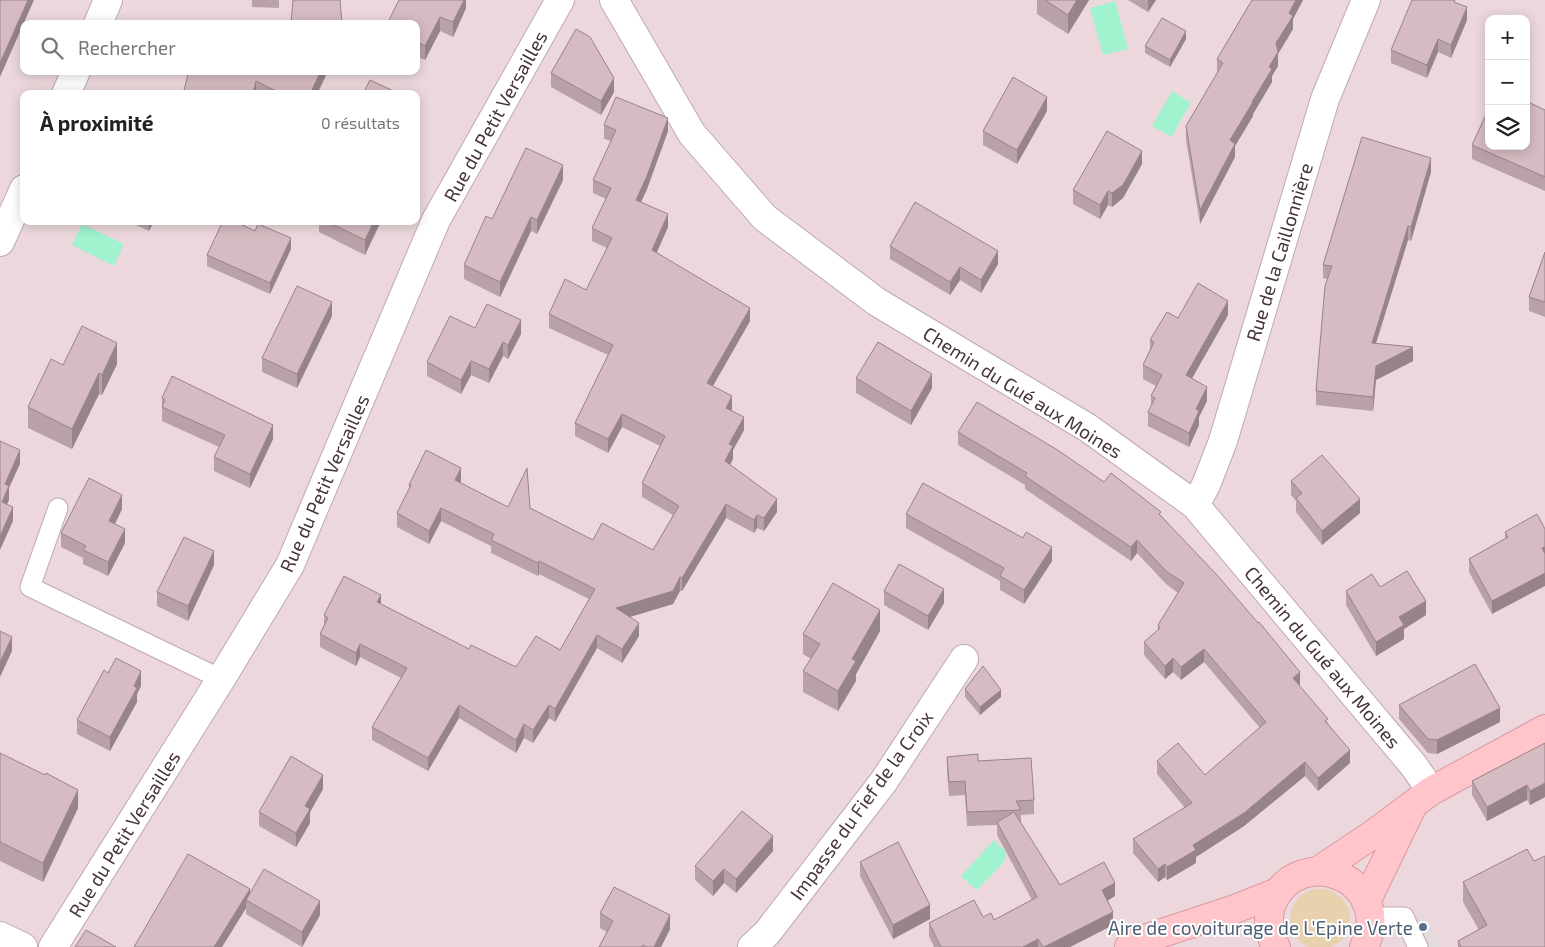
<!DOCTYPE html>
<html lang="fr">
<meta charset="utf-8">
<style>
:root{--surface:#fff;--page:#f2f2f2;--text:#222;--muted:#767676;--line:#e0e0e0}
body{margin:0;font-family:"Exo 2",sans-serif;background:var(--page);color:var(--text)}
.controls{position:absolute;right:15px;top:15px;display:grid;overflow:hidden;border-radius:10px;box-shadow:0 2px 12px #0003}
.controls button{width:45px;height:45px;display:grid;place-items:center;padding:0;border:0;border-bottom:1px solid var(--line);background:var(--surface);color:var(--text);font:25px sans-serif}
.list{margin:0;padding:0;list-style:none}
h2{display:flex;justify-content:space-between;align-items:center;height:65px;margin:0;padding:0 20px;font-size:21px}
h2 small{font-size:16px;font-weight:400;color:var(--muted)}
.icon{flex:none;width:28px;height:28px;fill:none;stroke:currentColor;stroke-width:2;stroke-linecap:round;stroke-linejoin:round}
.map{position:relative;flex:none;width:1545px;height:947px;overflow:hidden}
.search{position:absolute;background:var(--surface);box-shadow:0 2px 12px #0003;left:20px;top:20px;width:400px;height:55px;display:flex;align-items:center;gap:12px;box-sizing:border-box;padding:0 18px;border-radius:10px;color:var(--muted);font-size:19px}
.panel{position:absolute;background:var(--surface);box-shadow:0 2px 12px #0003;left:20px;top:90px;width:400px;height:135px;border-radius:10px}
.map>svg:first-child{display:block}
.residential{fill:#ecd8dc;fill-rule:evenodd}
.green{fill:#e9d1ae}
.parking{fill:#e2dcdd}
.water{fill:#a1f2ce}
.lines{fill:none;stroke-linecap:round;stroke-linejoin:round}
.lane-casing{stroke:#bfa9ad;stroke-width:21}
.street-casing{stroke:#bfa9ad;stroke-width:30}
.secondary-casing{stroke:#db99a1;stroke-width:30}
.lane{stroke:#fff;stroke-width:19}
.street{stroke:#fff;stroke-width:28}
.secondary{stroke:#ffc5cb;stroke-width:28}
.wall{fill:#b8a2a7}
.shaded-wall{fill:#968488}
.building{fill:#d6bcc2;stroke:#968488}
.service-dot{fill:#5c6f8a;stroke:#fff;stroke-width:2}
.labels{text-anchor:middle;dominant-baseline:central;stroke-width:4;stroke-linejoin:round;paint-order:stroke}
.street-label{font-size:19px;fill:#47353a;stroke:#fff}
.service-label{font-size:19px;fill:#4e5e75;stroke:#fff;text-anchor:end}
</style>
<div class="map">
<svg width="1545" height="947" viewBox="0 0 1545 947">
<rect width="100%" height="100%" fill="#f4e7e9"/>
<!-- residential -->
<path class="residential" d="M 0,0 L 1545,0 L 1545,947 L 0,947 ZM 1489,19 L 1526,19 L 1526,146 L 1489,146 ZM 24,24 L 416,24 L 416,71 L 24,71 ZM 24,94 L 416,94 L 416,221 L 24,221 Z"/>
<!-- green -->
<circle class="green" cx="1320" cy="919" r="30"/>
<!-- parking -->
<polygon class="parking" points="1422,912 1441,947 1406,947 1410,943"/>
<!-- water -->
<g class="water">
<polygon points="1115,1 1128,49 1103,55 1090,8"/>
<polygon points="1172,91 1191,103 1171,137 1152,126"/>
<polygon points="82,224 124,244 114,266 72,245"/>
<polygon points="994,840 1005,851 1006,856 1003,863 977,890 961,876"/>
</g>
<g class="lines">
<!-- lane casing -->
<g class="lane-casing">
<g id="lane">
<polyline points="58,508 30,587 221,679"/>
<polyline points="1370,917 1404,917 1418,947"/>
</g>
</g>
<!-- street casing -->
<g class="street-casing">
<g id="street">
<polyline points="614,0 692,134 765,218 877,302 1088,428 1195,505 1414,766 1431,791"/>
<polyline points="98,24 108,0"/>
<polyline points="66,94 76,71"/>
<polyline points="0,242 24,189"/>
<polyline points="1195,505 1206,485 1223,441 1325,99 1366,0"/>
<polyline points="0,936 23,947"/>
<polyline points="53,947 221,679 290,565 436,220 560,0"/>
<polyline points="752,947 767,933 884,781 964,659"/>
</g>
</g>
<!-- secondary casing -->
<g class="secondary-casing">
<g id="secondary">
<polyline points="1318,871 1372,835 1431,791 1545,729"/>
<polyline points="1366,902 1411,809"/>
<polyline points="1129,947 1144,939 1235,909 1278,892"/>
<path d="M 1276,947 C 1268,932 1266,915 1274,899 C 1301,847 1382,875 1369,933 C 1368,937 1366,943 1364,947"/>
</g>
</g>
<!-- lane -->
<use href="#lane" class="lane"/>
<!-- street -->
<use href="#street" class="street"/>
<!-- secondary -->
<use href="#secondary" class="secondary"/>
</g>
<!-- wall -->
<g class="wall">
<polygon points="252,0 279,0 279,8 252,7"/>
<polygon points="466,0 466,8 453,37 440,31 425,60 416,56 416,24"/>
<polygon points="1037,0 1089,0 1068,34 1037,14"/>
<polygon points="1128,0 1156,0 1148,12"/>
<polygon points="1252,0 1303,0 1293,19 1293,29 1278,54 1278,66 1272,76 1272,82 1253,114 1253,116 1235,146 1235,157 1200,224 1186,140 1186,126 1217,73 1217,59"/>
<polygon points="1455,3 1467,20 1451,58 1438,52 1427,78 1391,63 1391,50"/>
<polygon points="1186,39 1170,67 1145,53 1145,46"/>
<polygon points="189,71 328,71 317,94 183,94"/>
<polygon points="551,73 614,92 601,115 551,87"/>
<polygon points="1545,110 1545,191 1472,159 1472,145"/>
<polygon points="1047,111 1017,164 983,145 983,131"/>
<polygon points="604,125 668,131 647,189 641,202 668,227 657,252 750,321 713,386 732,409 732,411 744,430 733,450 733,459 730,465 777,512 764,531 757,528 754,533 726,518 682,591 680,591 673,604 630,617 639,636 622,663 597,648 555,722 549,718 533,743 524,738 516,753 459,718 428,771 372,740 372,727 401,678 360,657 356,666 320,647 320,634 324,626 324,615 381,604 469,649 516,667 560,650 589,599 539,574 538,576 491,553 491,546 441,521 429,544 397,527 397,513 409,489 409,485 461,481 460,483 508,507 530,508 593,540 653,550 673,515 642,497 642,483 660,446 622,427 608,453 575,436 575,423 608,355 549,328 549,314 586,290 607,248 592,241 592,228 606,199 593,193 593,180 611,141 604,139"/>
<polygon points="1142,164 1123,198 1112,207 1108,205 1100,219 1073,204 1073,190"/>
<polygon points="1431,172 1411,241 1408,240 1376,343 1413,361 1376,380 1373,411 1316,405 1316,391 1328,279 1323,278 1323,265"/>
<polygon points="563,180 537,234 531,231 500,297 464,279 464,265 492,219"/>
<polygon points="132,221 154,221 149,231 134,224"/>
<polygon points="319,221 381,221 365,255 319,232"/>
<polygon points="890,246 998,264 981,293 960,280 950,295 890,259"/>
<polygon points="291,249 270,294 207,266 207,255"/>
<polygon points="1545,252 1545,317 1529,311 1529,297"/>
<polygon points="1228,315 1192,378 1207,401 1199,417 1199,425 1189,447 1148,426 1148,412 1151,406 1151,396 1156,386 1143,379 1143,365 1150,350 1150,340 1178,318"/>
<polygon points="332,316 297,388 262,372 262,358"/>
<polygon points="475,328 521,334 508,359 503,356 489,383 471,375 461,394 427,376 427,362"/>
<polygon points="117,364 102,395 99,394 72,449 28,428 28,407 63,365"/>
<polygon points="856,378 932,388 911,425 856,393"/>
<polygon points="162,398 273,439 250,488 214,471 214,457 219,447 162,421"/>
<polygon points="958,432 1104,482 1161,515 1300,685 1299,686 1328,723 1350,763 1318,791 1305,776 1244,826 1196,857 1196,863 1167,880 1165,877 1158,882 1133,853 1133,839 1185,808 1157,774 1157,761 1205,775 1260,728 1204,662 1181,680 1173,672 1165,679 1144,655 1144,642 1158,631 1158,625 1178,593 1166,584 1137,553 1131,561 1025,489 1025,485 958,445"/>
<polygon points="1291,481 1360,513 1322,545 1296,512 1296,501 1291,495"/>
<polygon points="122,509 115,524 125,543 108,576 83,564 83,558 61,547 61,533"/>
<polygon points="906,514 1052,561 1024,604 1000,590 1000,581 906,528"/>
<polygon points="1545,529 1492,614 1469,572 1469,559 1505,539 1505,532"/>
<polygon points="214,565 188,621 157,606 157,592"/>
<polygon points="1380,587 1426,615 1404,629 1404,639 1376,656 1346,605 1346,591"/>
<polygon points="884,591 944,603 928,630 884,605"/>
<polygon points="880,631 856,674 856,681 838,711 803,692 803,671 811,659 803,654 803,634"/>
<polygon points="108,673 141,686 137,694 137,702 110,751 77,734 77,720"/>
<polygon points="965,689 1001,697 980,715 965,697"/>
<polygon points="1399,705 1500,722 1437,754 1428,753 1399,719"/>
<polygon points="1545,743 1545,797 1530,805 1527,800 1487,821 1472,795 1472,781"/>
<polygon points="0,753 78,808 43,882 0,861"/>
<polygon points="947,757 978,761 1034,800 1034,814 1021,815 1021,824 1060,885 1115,896 1107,901 1113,925 1070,947 934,947 929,936 929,923 983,917 994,920 1032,900 997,835 997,825 967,826 965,795 949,796 947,771"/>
<polygon points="323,789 310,812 310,823 296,847 259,826 259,812"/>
<polygon points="773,851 736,893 724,883 713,896 695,880 695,866"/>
<polygon points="860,862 930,919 893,939 860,876"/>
<polygon points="1463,882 1545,947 1458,947 1458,941 1479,930 1463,902"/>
<polygon points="250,893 320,915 302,947 246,914 246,908 222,947 134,947"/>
<polygon points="600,913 670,929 661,947 599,947 607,932 600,928"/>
</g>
<!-- shaded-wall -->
<g class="shaded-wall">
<polygon points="28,0 34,0 0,77 0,63"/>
<polygon points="464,0 466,0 466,8 453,37 453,22"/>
<polygon points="1077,0 1089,0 1068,34 1068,15"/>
<polygon points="1148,0 1156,0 1148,12"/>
<polygon points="1296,0 1303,0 1293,19 1293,29 1278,54 1278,66 1272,76 1272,82 1253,114 1253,116 1235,146 1235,157 1200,224 1200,210 1230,140 1252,102 1269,67 1276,43 1289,13"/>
<polygon points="1467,7 1467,20 1451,58 1451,45"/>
<polygon points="440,17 440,31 425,60 425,46"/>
<polygon points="1186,31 1186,39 1170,67 1170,60"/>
<polygon points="1438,39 1438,52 1427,78 1427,65"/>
<polygon points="321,71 328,71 317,94 310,94"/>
<polygon points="614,78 614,92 601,115 601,101"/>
<polygon points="256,81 256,94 253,94"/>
<polygon points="1047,97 1047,111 1017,164 1017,150"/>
<polygon points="668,118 668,131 647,189 636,213 636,200"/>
<polygon points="1142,151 1142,164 1123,198 1112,207 1112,193"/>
<polygon points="1431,158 1431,172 1411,241 1411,227"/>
<polygon points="563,165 563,180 537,234 537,220"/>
<polygon points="1108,191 1108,205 1100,219 1100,205"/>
<polygon points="668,214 668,227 652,263 652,250"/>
<polygon points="531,217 531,231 500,297 500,282"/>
<polygon points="149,221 154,221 149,231"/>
<polygon points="374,221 381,221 365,255 365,240"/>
<polygon points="1408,226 1408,240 1372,356 1372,343"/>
<polygon points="291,238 291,249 270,294 270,283"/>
<polygon points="998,251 998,264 981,293 981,280"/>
<polygon points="960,267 960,280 950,295 950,282"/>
<polygon points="1228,301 1228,315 1186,389 1186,375"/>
<polygon points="332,302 332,316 297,388 297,374"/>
<polygon points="750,308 750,321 707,396 707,383"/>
<polygon points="521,320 521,334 508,359 508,345"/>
<polygon points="503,342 503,356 489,383 489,369"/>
<polygon points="117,343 117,364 102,395 102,375"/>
<polygon points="1413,347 1413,361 1376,380 1373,411 1373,397 1376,366"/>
<polygon points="471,361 471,375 461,394 461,380"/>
<polygon points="99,373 99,394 72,449 72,429"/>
<polygon points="932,374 932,388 911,425 911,411"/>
<polygon points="1207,387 1207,401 1199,417 1199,425 1189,447 1189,433 1196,409"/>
<polygon points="732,396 732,409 726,421 726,408"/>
<polygon points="622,414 622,427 608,453 608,439"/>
<polygon points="744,417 744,430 733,450 733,459 725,474 725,461 729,444"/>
<polygon points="273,425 273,439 250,488 250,474"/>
<polygon points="20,450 20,464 9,488 9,500 2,516 2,502 5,484"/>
<polygon points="461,468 461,481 455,493 455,480"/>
<polygon points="122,495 122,509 109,536 109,521"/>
<polygon points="777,499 777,512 764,531 764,518"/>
<polygon points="1360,499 1360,513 1322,545 1322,531"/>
<polygon points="726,504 726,518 682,591 682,578"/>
<polygon points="13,507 13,521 0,550 0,536"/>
<polygon points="441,508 441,521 429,544 429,531"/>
<polygon points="757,515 757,528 754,533 754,520"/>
<polygon points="125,529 125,543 108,576 108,562"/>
<polygon points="1137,540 1137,553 1131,561 1131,547"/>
<polygon points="1052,547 1052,561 1024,604 1024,590"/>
<polygon points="1545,547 1545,560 1542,548"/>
<polygon points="214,551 214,565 188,621 188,606"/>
<polygon points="539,561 539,574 538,576 538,563"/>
<polygon points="1545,573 1545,586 1492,614 1492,601"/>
<polygon points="680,577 680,591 673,604 616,621 616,608"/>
<polygon points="944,589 944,603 928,630 928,616"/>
<polygon points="381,595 381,608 377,602"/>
<polygon points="1426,601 1426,615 1404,629 1404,639 1376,656 1376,642 1399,617"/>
<polygon points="880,610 880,631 856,674 856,681 838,711 838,691 852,659"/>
<polygon points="639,623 639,636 622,663 622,649"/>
<polygon points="597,635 597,648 555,722 555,709"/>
<polygon points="12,637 12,651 0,677 0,662"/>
<polygon points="360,644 360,657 356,666 356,653"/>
<polygon points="1204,649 1204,662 1181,680 1181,667"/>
<polygon points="1173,658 1173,672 1165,679 1165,666"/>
<polygon points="141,671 141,686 137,694 137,702 110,751 110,737 134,686"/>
<polygon points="1300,672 1300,685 1293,691 1293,678"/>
<polygon points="1001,690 1001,697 980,715 980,707"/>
<polygon points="459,705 459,718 428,771 428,758"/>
<polygon points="549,705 549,718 533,743 533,730"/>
<polygon points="1500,708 1500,722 1437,754 1437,740"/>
<polygon points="524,724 524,738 516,753 516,740"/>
<polygon points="1350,750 1350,763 1318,791 1318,778"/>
<polygon points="1305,762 1305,776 1244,826 1196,857 1196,863 1167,880 1167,867 1193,845"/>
<polygon points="323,775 323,789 310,812 310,823 296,847 296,833 305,806"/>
<polygon points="1545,783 1545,797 1530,805 1530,791"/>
<polygon points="1527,785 1527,800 1487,821 1487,807"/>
<polygon points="78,790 78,808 43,882 43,863"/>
<polygon points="773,836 773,851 736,893 736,879"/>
<polygon points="1165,864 1165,877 1158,882 1158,869"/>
<polygon points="724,869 724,883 713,896 713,881"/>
<polygon points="1115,883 1115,896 1102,904 1102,890"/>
<polygon points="250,889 250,902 246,900 246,908 222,947 214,947"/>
<polygon points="320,901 320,915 302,947 302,932"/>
<polygon points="930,905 930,919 893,939 893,925"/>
<polygon points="1113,912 1113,925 1070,947 1044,947"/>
<polygon points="670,915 670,929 661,947 654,947"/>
<polygon points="1038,939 1038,947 1023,947"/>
</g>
<!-- building -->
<g class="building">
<polygon points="0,0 28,0 0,63"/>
<polygon points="293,0 340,0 342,24 291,24"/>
<polygon points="399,0 464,0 453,22 440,17 425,46 416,41 416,24 387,24"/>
<polygon points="1045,0 1077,0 1068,15"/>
<polygon points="1252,0 1296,0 1289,13 1293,16 1276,43 1278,52 1269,67 1272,69 1252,102 1253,102 1230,140 1235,144 1200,210 1186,126 1223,63 1217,59"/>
<polygon points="1412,0 1455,0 1454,2 1467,7 1451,45 1438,39 1427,65 1391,50"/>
<polygon points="1162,18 1186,31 1170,60 1145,46"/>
<polygon points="576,29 590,37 614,78 601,101 551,73"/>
<polygon points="189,71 321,71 310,94 282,94 256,81 253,94 183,94"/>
<polygon points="1013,77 1047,97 1017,150 983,131"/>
<polygon points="370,80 400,94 363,94"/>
<polygon points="616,97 668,118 647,176 636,200 668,214 652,250 750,308 707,383 732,396 726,408 744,417 729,444 733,446 725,461 777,499 764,518 757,515 754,520 726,504 682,578 680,577 673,591 616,608 639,623 622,649 597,635 555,709 549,705 533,730 524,724 516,740 459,705 428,758 372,727 407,668 360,644 356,653 320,634 328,618 324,615 344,576 381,595 377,602 469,649 471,645 516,667 536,636 560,650 595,589 539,561 538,563 491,540 494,534 441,508 429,531 397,513 411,485 409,485 426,450 461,468 455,480 508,507 527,468 530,508 593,540 602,523 653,550 679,506 642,483 665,436 622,414 608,439 575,423 613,345 549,314 565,279 586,290 612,238 592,228 611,188 593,180 616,130 604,125"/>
<polygon points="1526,101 1545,110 1545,177 1472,145 1489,108 1489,146 1526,146"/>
<polygon points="1107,131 1142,151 1123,185 1112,193 1108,191 1100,205 1073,190"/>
<polygon points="1362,137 1431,158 1411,227 1408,226 1372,343 1413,347 1376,366 1373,397 1316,391 1325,286 1332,266 1323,265"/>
<polygon points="526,148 563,165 537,220 531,217 500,282 464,265 486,216 492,219"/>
<polygon points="915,202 998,251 981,280 960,267 950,282 890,246"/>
<polygon points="223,221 234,221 255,231 258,224 291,238 270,283 207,255"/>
<polygon points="326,221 374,221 365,240"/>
<polygon points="1545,252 1545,302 1529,297"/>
<polygon points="1198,283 1228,301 1186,375 1207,387 1196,409 1199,411 1189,433 1148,412 1155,398 1151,396 1162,375 1143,365 1154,342 1150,340 1167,312 1178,318"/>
<polygon points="297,286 332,302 297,374 262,358"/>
<polygon points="487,304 521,320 508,345 503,342 489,369 471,361 461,380 427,362 450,316 475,328"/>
<polygon points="82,326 117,343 102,375 99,373 72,429 28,407 51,359 63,365"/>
<polygon points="878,342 932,374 911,411 856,378"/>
<polygon points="172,376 273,425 250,474 214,457 225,435 162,407 165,400 162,398"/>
<polygon points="977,402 1056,449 1104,482 1111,473 1161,512 1159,514 1217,575 1258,623 1259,622 1300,672 1293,678 1328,719 1325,721 1350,750 1318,778 1305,762 1244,813 1193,845 1196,850 1167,867 1165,864 1158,869 1133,839 1192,803 1157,761 1178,743 1205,775 1266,722 1204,649 1181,667 1173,658 1165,666 1144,642 1160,628 1158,625 1184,583 1166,571 1137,540 1131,547 1025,476 1027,473 958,432"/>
<polygon points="0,441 20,450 5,484 9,486 2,502 13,507 0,536"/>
<polygon points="1322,455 1360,499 1322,531 1296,498 1302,493 1291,481"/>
<polygon points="89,478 122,495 109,521 125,529 108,562 83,550 86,546 61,533"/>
<polygon points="923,483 1023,538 1026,532 1052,547 1024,590 1000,576 1004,568 906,514"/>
<polygon points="1537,514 1545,529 1545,547 1542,548 1545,554 1545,573 1492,601 1469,559 1508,537 1505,532"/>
<polygon points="184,537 214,551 188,606 157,592"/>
<polygon points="899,564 944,589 928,616 884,591"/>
<polygon points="1407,571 1426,601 1399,617 1404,625 1376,642 1346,591 1372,574 1380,587"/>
<polygon points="833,583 880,610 852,659 856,661 838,691 803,671 820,644 803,634"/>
<polygon points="0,631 12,637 0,662"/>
<polygon points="116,658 141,671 134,686 137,688 110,737 77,720 104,670 108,673"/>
<polygon points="1475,664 1500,708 1437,740 1428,739 1399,705"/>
<polygon points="983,666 1001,690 980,707 965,689"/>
<polygon points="1545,743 1545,783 1530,791 1527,785 1487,807 1472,781"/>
<polygon points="0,753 45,775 46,773 78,790 43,863 0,842"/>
<polygon points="978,754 978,761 1031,758 1034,800 1016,801 1021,810 967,812 965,781 949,782 947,757"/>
<polygon points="291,756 323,775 305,806 310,809 296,833 259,812"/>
<polygon points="742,811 773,836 736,879 724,869 713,881 695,866"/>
<polygon points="1014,812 1060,885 1104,862 1115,883 1102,890 1113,912 1044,947 1043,947 1038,939 1023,947 941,947 929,923 974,900 983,917 991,913 994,920 1037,897 997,822"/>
<polygon points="898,842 930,905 893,925 860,862"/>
<polygon points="1527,849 1534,861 1545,856 1545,947 1461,947 1458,941 1487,925 1463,882"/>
<polygon points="188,854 250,889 214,947 134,947"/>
<polygon points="264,869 320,901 302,932 246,900"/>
<polygon points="614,887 670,915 654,947 647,947 643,945 642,947 599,947 613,921 600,913"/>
<polygon points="86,930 116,947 75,947"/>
</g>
<!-- markers -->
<circle class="service-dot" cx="1423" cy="927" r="5"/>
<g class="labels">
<!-- street labels -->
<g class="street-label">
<text transform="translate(495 116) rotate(-61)">Rue du Petit Versailles</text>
<text transform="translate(1279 252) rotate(-73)">Rue de la Caillonnière</text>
<text transform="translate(1023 392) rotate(32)">Chemin du Gué aux Moines</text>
<text transform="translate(324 483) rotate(-66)">Rue du Petit Versailles</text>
<text transform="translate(1323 657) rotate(50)">Chemin du Gué aux Moines</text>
<text transform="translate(861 805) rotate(-54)">Impasse du Fief de la Croix</text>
<text transform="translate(124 834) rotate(-58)">Rue du Petit Versailles</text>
</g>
<!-- service labels -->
<g class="service-label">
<text x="1413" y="927">Aire de covoiturage de L'Epine Verte</text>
</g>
</g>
</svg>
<div class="controls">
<button>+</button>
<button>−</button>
<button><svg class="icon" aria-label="layers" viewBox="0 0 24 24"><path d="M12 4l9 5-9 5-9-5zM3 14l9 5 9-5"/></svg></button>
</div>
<div class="search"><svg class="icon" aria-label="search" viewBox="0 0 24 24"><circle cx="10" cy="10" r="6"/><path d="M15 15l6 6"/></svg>Rechercher</div>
<section class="panel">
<h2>À proximité<small>0 résultats</small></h2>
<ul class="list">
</ul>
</section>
</div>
